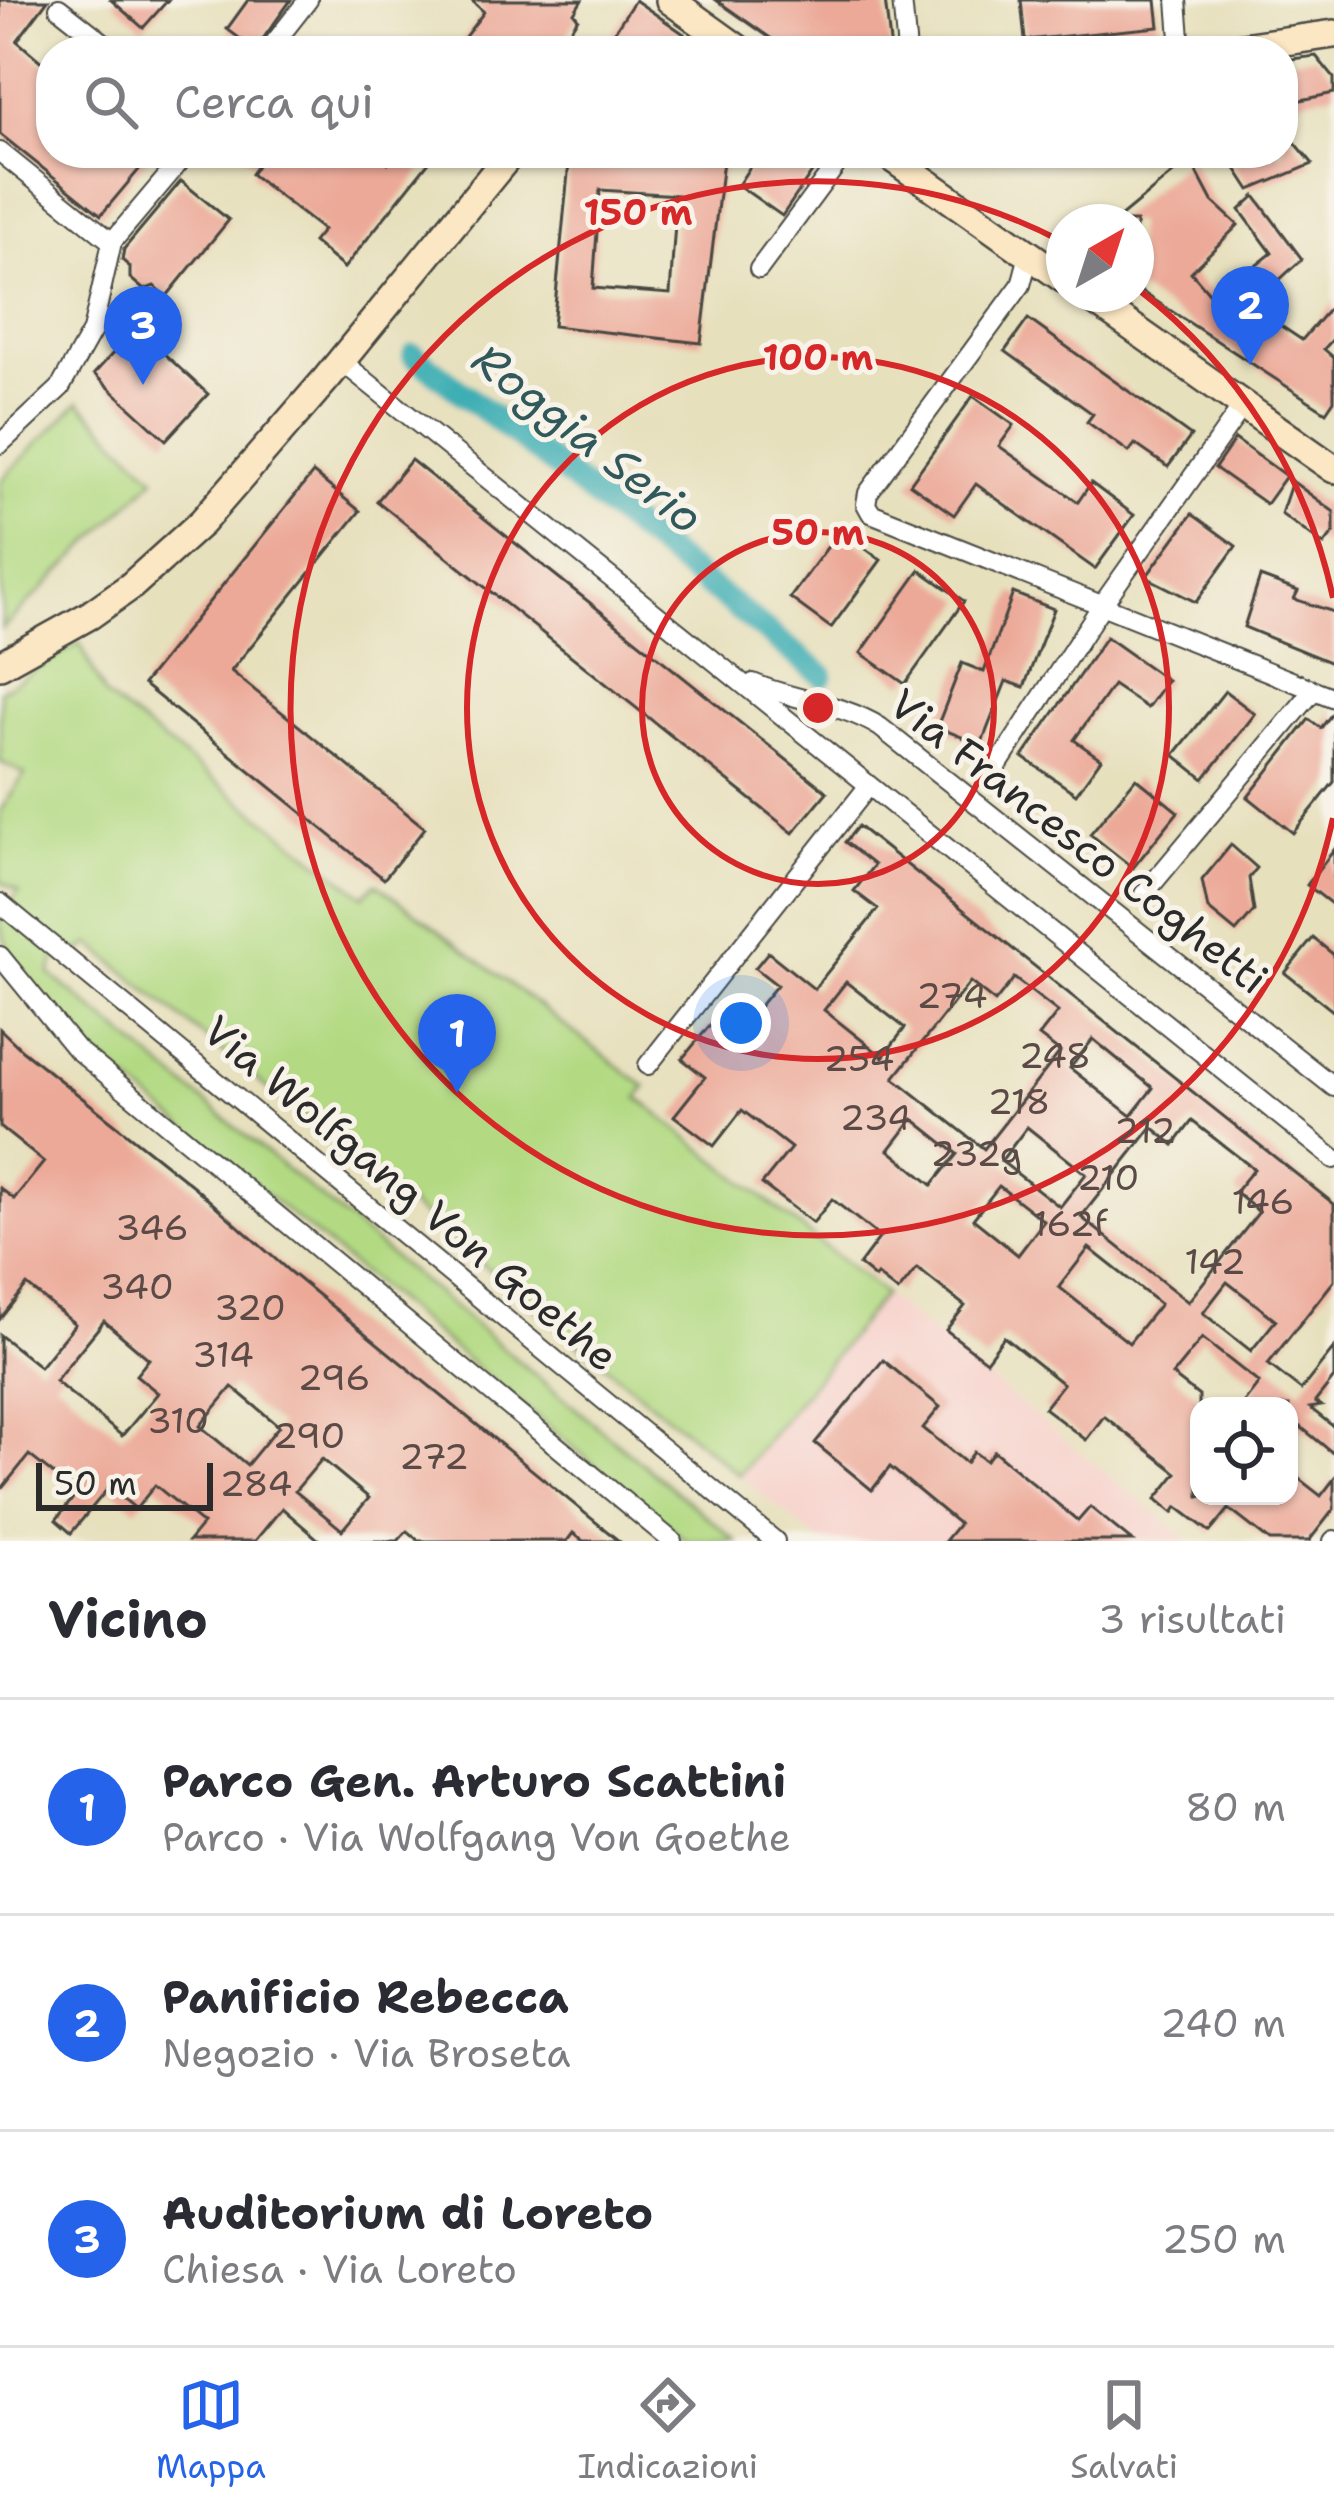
<!DOCTYPE html>
<html lang="it">
<meta charset="utf-8">
<style>
:root{--surface:#fff;--page:#f2f2f3;--text:#2b2b33;--muted:#7c7c81;--line:#e1e1e2;--accent:#2563eb}
body{margin:0;font-family:"Shantell Sans",sans-serif;background:var(--page);color:var(--text)}
.controls{position:absolute;right:36px;bottom:36px;display:grid;overflow:hidden;border-radius:24px;box-shadow:0 3px 9px #0004}
.controls button{width:108px;height:108px;display:grid;place-items:center;padding:0;border:0;border-bottom:3px solid var(--line);background:var(--surface);color:var(--text);font:60px sans-serif}
.compass{position:absolute;left:1046px;top:204px;width:108px;height:108px;border-radius:50%;background:var(--surface);box-shadow:0 3px 9px #0004;rotate:39deg}
.scale{position:absolute;left:36px;bottom:30px;width:177px;box-sizing:border-box;padding-left:12px;border:6px solid #2b2b2b;border-top:0;font-size:33px;line-height:42px;white-space:nowrap;color:#2b2b2b;-webkit-text-stroke:9px #f7f3e8;paint-order:stroke}
.you{position:absolute;left:741px;top:1023px;width:42px;height:42px;margin:-30px;border:9px solid #fff;border-radius:50%;background:#1a73e8;box-shadow:0 0 0 18px #1a73e833}
.badge{display:grid;place-items:center;width:78px;height:78px;border-radius:50%;background:var(--accent);color:#fff;font-size:39px;font-weight:700}
.pin{position:absolute;translate:-50% -99px;filter:drop-shadow(0 3px 6px #0008)}
.pin::after{content:'';position:absolute;top:63px;width:42px;height:36px;background:inherit;clip-path:polygon(0 0,100% 0,50% 100%)}
.list{margin:0;padding:0;list-style:none}
h2{display:flex;justify-content:space-between;align-items:center;height:156px;margin:0;padding:0 48px;font-size:51px}
h2 small{font-size:39px;font-weight:400;color:var(--muted)}
.list li{display:grid;grid-template-columns:78px 1fr auto;gap:36px;align-items:center;box-sizing:border-box;height:216px;padding:0 48px;border-top:3px solid var(--line)}
.list b{display:block;font-size:45px;white-space:nowrap}
.list p{margin:0;font-size:39px;white-space:nowrap;color:var(--muted)}
.list em{font-size:39px;font-style:normal;color:var(--muted)}
.icon{flex:none;width:66px;height:66px;fill:none;stroke:currentColor;stroke-width:2;stroke-linecap:round;stroke-linejoin:round}
.map{position:relative;flex:none;width:1334px;height:1541px;overflow:hidden}
.search{position:absolute;background:var(--surface);box-shadow:0 3px 9px #0004;left:36px;right:36px;top:36px;height:132px;display:flex;align-items:center;gap:30px;box-sizing:border-box;padding:0 42px;border-radius:48px;color:var(--muted);font-size:45px}
.sheet{height:804px;background:var(--surface)}
nav{display:flex;justify-content:space-around;align-items:center;box-sizing:border-box;height:168px;border-top:3px solid var(--line);background:var(--surface);font-size:33px;color:var(--muted)}
nav a{display:grid;justify-items:center;gap:6px}
nav .on{color:var(--accent)}
.map>svg:first-child{display:block}
.built{fill:#f7d0ca}
.green{fill:#b3da83;stroke:#6f8257;stroke-width:3}
.lines{fill:none;stroke-linecap:round;stroke-linejoin:round}
.canal{stroke:#3daeb4;stroke-width:24}
.building{fill:#eca998;fill-rule:evenodd}
.street-casing{stroke:#474641;stroke-width:22}
.secondary-casing{stroke:#474641;stroke-width:32}
.street{stroke:#fff;stroke-width:18}
.secondary{stroke:#fbe7c3;stroke-width:27}
.ring{fill:none;stroke:#d62828;stroke-width:6}
.labels{text-anchor:middle;dominant-baseline:central;stroke-width:10;stroke-linejoin:round;paint-order:stroke}
.number-label{font-size:36px;fill:#5b4a46}
.street-label{font-size:42px;fill:#2b2b2b;stroke:#f7f3e8}
.water-label{font-size:45px;font-style:italic;fill:#31595b;stroke:#f7f3e8}
.centre{fill:#d62828;stroke:#f7f3e8;stroke-width:6}
.ring-label{font-size:36px;text-anchor:middle;font-weight:bold;fill:#d62828;stroke:#f7f3e8;stroke-width:10;stroke-linejoin:round;paint-order:stroke}
</style>
<div class="map">
<svg width="1334" height="1541" viewBox="0 0 1334 1541">
<rect width="100%" height="100%" fill="#f7f3e8"/>
<filter id="ink" filterUnits="userSpaceOnUse"><feTurbulence type="fractalNoise" baseFrequency=".00833" numOctaves="2"/><feDisplacementMap in="SourceGraphic" scale="24" xChannelSelector="R" yChannelSelector="G"/><feConvolveMatrix kernelMatrix="1 2 1 2 8 2 1 2 1" color-interpolation-filters="sRGB"/></filter>
<filter id="wash" filterUnits="userSpaceOnUse"><feTurbulence type="fractalNoise" baseFrequency=".004" numOctaves="4" result="noise"/><feDisplacementMap in="SourceGraphic" scale="48" xChannelSelector="R" yChannelSelector="G"/><feGaussianBlur stdDeviation="2.7" result="paint"/><feColorMatrix in="noise" values="0 0 0 0 0 0 0 0 0 0 0 0 0 0 0 0 0 1.4 0 .05"/><feComposite in="paint" operator="in"/></filter>
<g filter="url(#wash)">
<rect width="100%" height="100%" fill="#e7e0bd"/>
<!-- built -->
<polygon class="built" points="884,1294 1190,1541 819,1541 739,1475"/>
<!-- green -->
<g class="green">
<polygon points="79,402 155,478 2,629 0,481"/>
<path d="M 80,643 L 105,696 L 364,896 L 376,883 L 646,1087 L 638,1098 L 884,1294 L 739,1475 L 91,944 L 83,950 L 55,957 L 50,974 L 736,1541 L 687,1541 L 76,1038 C 48,1002 0,961 0,914 L 19,892 L 0,881 L 0,811 L 25,774 L 0,762 L 0,691 Z"/>
</g>
<g class="lines">
<!-- canal -->
<polyline class="canal" points="414,355 822,675"/>
</g>
<g id="blocks">
<!-- building -->
<g class="building">
<polygon points="0,0 48,0 17,41 51,70 51,153 153,153 101,215 0,134"/>
<polygon points="111,0 168,0 143,28"/>
<polygon points="248,0 291,0 255,50 227,29"/>
<polygon points="471,0 582,0 574,13 578,18 556,51 454,51 484,12"/>
<polygon points="635,0 684,34 673,51 624,51 608,41"/>
<polygon points="716,0 885,0 891,51 789,51"/>
<polygon points="1021,0 1156,0 1159,27 1025,40"/>
<polygon points="1316,56 1334,78 1334,93 1283,104 1283,60"/>
<polygon points="1283,128 1313,164 1250,190 1226,153 1283,153"/>
<polygon points="242,153 375,153 388,163 396,153 436,153 344,268 313,242 323,230 251,174 257,166"/>
<path d="M 570,153 L 724,153 L 701,343 L 553,326 ZM 600,190 L 677,195 L 670,294 L 593,288 Z"/>
<polygon points="759,153 825,153 782,216 738,185"/>
<polygon points="1190,159 1212,201 1238,225 1191,272 1214,299 1272,253 1240,210 1255,196 1302,259 1251,306 1302,340 1334,303 1334,338 1324,349 1334,358 1334,400 1326,412 1136,288 1136,222 1114,222"/>
<polygon points="181,181 229,220 166,297 154,286 144,290 130,278 130,267 122,260 124,249"/>
<polygon points="1028,319 1191,436 1168,467 1135,444 1129,452 1087,422 1093,414 1005,351"/>
<polygon points="136,328 208,394 166,440 94,374"/>
<polygon points="973,396 1014,425 999,446 1078,502 1091,483 1134,515 1095,569 976,484 954,515 910,484"/>
<polygon points="1235,439 1286,476 1266,504 1215,468"/>
<polygon points="411,460 827,792 793,833 377,501"/>
<polygon points="313,473 360,511 231,671 425,828 384,879 143,684"/>
<polygon points="1292,481 1334,512 1334,532 1324,545 1281,514"/>
<polygon points="1192,514 1236,546 1196,602 1146,577"/>
<polygon points="840,530 881,560 831,628 790,598"/>
<polygon points="920,570 964,601 905,684 861,653"/>
<polygon points="1260,577 1298,591 1294,599 1334,612 1334,664 1244,627"/>
<polygon points="1013,593 1054,609 1024,687 1006,681 981,745 937,727 962,663 984,672"/>
<polygon points="1106,637 1167,680 1147,708 1113,685 1074,740 1101,759 1076,794 1023,757"/>
<polygon points="1225,691 1255,714 1204,779 1174,755"/>
<polygon points="1334,711 1334,782 1293,833 1248,797 1309,719 1321,728"/>
<polygon points="1136,778 1178,812 1133,868 1090,834"/>
<path d="M 858,826 L 1334,1204 L 1334,1281 L 1268,1364 L 1301,1390 L 1334,1348 L 1334,1378 L 1315,1402 L 1321,1406 L 1310,1408 L 1334,1427 L 1334,1454 L 1301,1427 L 1289,1442 L 1289,1406 L 1241,1406 L 1259,1383 L 1202,1338 L 1172,1375 L 1199,1396 L 1199,1496 L 1289,1496 L 1289,1471 L 1321,1496 L 1334,1479 L 1334,1509 L 1309,1541 L 1270,1541 L 1229,1509 L 1210,1532 L 1177,1507 L 1173,1513 L 1156,1499 L 1177,1473 L 1104,1416 L 1086,1440 L 1044,1408 L 1063,1384 L 1004,1337 L 986,1361 L 946,1330 L 965,1306 L 917,1268 L 898,1292 L 877,1275 L 875,1278 L 859,1265 L 880,1237 L 832,1199 L 813,1223 L 762,1184 L 791,1148 L 742,1110 L 714,1146 L 674,1116 L 705,1077 L 682,1059 L 729,1002 L 750,1018 L 777,985 L 755,968 L 768,952 L 814,989 L 878,909 L 854,891 L 874,865 L 845,842 ZM 1014,978 L 1058,1012 L 1039,1036 L 1060,1052 L 984,1149 L 894,1078 L 970,982 L 995,1002 ZM 846,982 L 905,1028 L 883,1057 L 824,1010 ZM 1093,1039 L 1153,1088 L 1131,1116 L 1070,1068 ZM 913,1119 L 957,1154 L 932,1185 L 889,1150 ZM 1192,1121 L 1254,1169 L 1235,1192 L 1259,1212 L 1188,1302 L 1081,1217 L 1152,1127 L 1174,1145 ZM 1027,1127 L 1086,1174 L 1060,1207 L 1001,1161 ZM 999,1186 L 1044,1221 L 1018,1255 L 973,1219 ZM 1089,1248 L 1160,1304 L 1129,1343 L 1059,1287 ZM 1227,1282 L 1276,1320 L 1251,1351 L 1203,1313 Z"/>
<polygon points="1231,845 1257,868 1249,878 1254,911 1236,932 1208,909 1202,880"/>
<polygon points="1334,850 1334,906 1307,885"/>
<polygon points="1313,938 1334,955 1334,1012 1285,973"/>
<path d="M 0,1029 L 22,1050 L 193,1186 L 290,1272 L 619,1541 L 583,1541 L 573,1533 L 567,1541 L 419,1541 L 407,1531 L 398,1541 L 320,1541 L 282,1508 L 255,1541 L 189,1541 L 203,1524 L 155,1485 L 136,1509 L 109,1487 L 71,1533 L 56,1520 L 77,1493 L 29,1455 L 0,1491 L 0,1335 L 40,1367 L 75,1324 L 27,1285 L 0,1319 L 0,1188 L 14,1199 L 44,1162 L 0,1127 ZM 104,1321 L 149,1359 L 136,1375 L 158,1393 L 122,1436 L 55,1381 ZM 232,1387 L 279,1426 L 247,1465 L 200,1426 ZM 322,1459 L 369,1498 L 342,1530 L 295,1491 Z"/>
<polygon points="883,1360 940,1407 923,1428 966,1463 974,1452 986,1461 994,1451 1078,1521 1090,1507 1132,1541 945,1541 959,1524 890,1467 872,1490 815,1443"/>
</g>
</g>
</g>
<g filter="url(#ink)">
<use href="#blocks" fill-opacity="0" stroke="#474641" stroke-width="3"/>
<g class="lines">
<!-- street casing -->
<g class="street-casing">
<g id="street">
<polyline points="902,0 907,51"/>
<polyline points="1177,0 1181,51"/>
<polyline points="59,8 114,51"/>
<polyline points="268,51 308,0"/>
<polyline points="0,152 112,242"/>
<polyline points="1029,255 1021,285 868,493 866,504 871,513 1334,698"/>
<polyline points="759,269 845,153"/>
<polyline points="341,361 1334,1159"/>
<polyline points="0,444 60,388 92,331 112,242 187,153"/>
<path d="M 753,683 C 795,701 842,703 880,727 L 1334,1087"/>
<polyline points="992,774 1102,605 1244,404"/>
<polyline points="1144,894 1313,691"/>
<polyline points="0,903 775,1541"/>
<polyline points="0,956 76,1049 672,1541"/>
<polyline points="648,1065 867,788"/>
<polyline points="1333,1541 1334,1540"/>
</g>
</g>
<!-- secondary casing -->
<g class="secondary-casing">
<g id="secondary">
<polyline points="670,0 741,51"/>
<polyline points="1215,51 1334,34"/>
<polyline points="885,153 1064,279"/>
<polyline points="1085,294 1334,469"/>
<polyline points="0,665 90,615 131,586 202,522 327,378 511,153"/>
</g>
</g>
<!-- street -->
<use href="#street" class="street"/>
<!-- secondary -->
<use href="#secondary" class="secondary"/>
</g>
</g>
<!-- distance rings -->
<g class="ring">
<circle cx="818" cy="708" r="176"/>
<circle cx="818" cy="708" r="351"/>
<path d="M1333 818A527 527 0 1 1 1061 241M1139 290A527 527 0 0 1 1333 598"/>
</g>
<g class="labels">
<!-- number labels -->
<g class="number-label">
<text x="952" y="995">274</text>
<text x="1055" y="1055">248</text>
<text x="859" y="1058">254</text>
<text x="1019" y="1101">218</text>
<text x="876" y="1117">234</text>
<text x="1145" y="1130">212</text>
<text x="976" y="1153">232g</text>
<text x="1108" y="1177">210</text>
<text x="1263" y="1201">146</text>
<text x="1070" y="1223">162f</text>
<text x="152" y="1227">346</text>
<text x="1215" y="1261">142</text>
<text x="137" y="1286">340</text>
<text x="250" y="1307">320</text>
<text x="223" y="1354">314</text>
<text x="334" y="1377">296</text>
<text x="178" y="1420">310</text>
<text x="309" y="1435">290</text>
<text x="434" y="1456">272</text>
<text x="256" y="1483">284</text>
</g>
<!-- street labels -->
<g class="street-label">
<text transform="translate(1079 841) rotate(38)">Via Francesco Coghetti</text>
<text transform="translate(411 1193) rotate(40)">Via Wolfgang Von Goethe</text>
</g>
<!-- water labels -->
<g class="water-label">
<text transform="translate(588 438) rotate(38)">Roggia Serio</text>
</g>
</g>
<circle cx="818" cy="708" r="18" class="centre"/>
<g class="ring-label">
<text x="638" y="225">150 m</text>
<text x="818" y="370">100 m</text>
<text x="818" y="545">50 m</text>
</g>
</svg>
<div class="controls">
<button><svg class="icon" aria-label="locate" viewBox="0 0 24 24"><circle cx="12" cy="12" r="6"/><path d="M12 2v4M12 18v4M2 12h4M18 12h4"/></svg></button>
</div>
<svg class="compass" viewBox="-18 -18 36 36"><path d="M0-13l5 13h-10z" fill="#e53935"/><path d="M0 13l5-13h-10z" fill="#7c7c81"/></svg>
<div class="scale">50 m</div>
<div class="you"></div>
<div class="pin badge" style="left:457px;top:1093px">1</div>
<div class="pin badge" style="left:1250px;top:365px">2</div>
<div class="pin badge" style="left:143px;top:385px">3</div>
<div class="search"><svg class="icon" aria-label="search" viewBox="0 0 24 24"><circle cx="10" cy="10" r="6"/><path d="M15 15l6 6"/></svg>Cerca qui</div>
</div>
<section class="sheet">
<h2>Vicino<small>3 risultati</small></h2>
<ul class="list">
<li><span class="badge">1</span><div><b>Parco Gen. Arturo Scattini</b><p>Parco · Via Wolfgang Von Goethe</p></div><em>80 m</em></li>
<li><span class="badge">2</span><div><b>Panificio Rebecca</b><p>Negozio · Via Broseta</p></div><em>240 m</em></li>
<li><span class="badge">3</span><div><b>Auditorium di Loreto</b><p>Chiesa · Via Loreto</p></div><em>250 m</em></li>
</ul>
</section>
<nav>
<a class="on"><svg class="icon" aria-label="map" viewBox="0 0 24 24"><path d="M3 6l6-2 6 2 6-2v14l-6 2-6-2-6 2zM9 4v14M15 6v14"/></svg>Mappa</a>
<a><svg class="icon" aria-label="directions" viewBox="0 0 24 24"><path d="M12 3l9 9-9 9-9-9zM9 14v-3h6M13 9l2 2-2 2"/></svg>Indicazioni</a>
<a><svg class="icon" aria-label="saved" viewBox="0 0 24 24"><path d="M7 4h10v16l-5-4-5 4z"/></svg>Salvati</a>
</nav>
